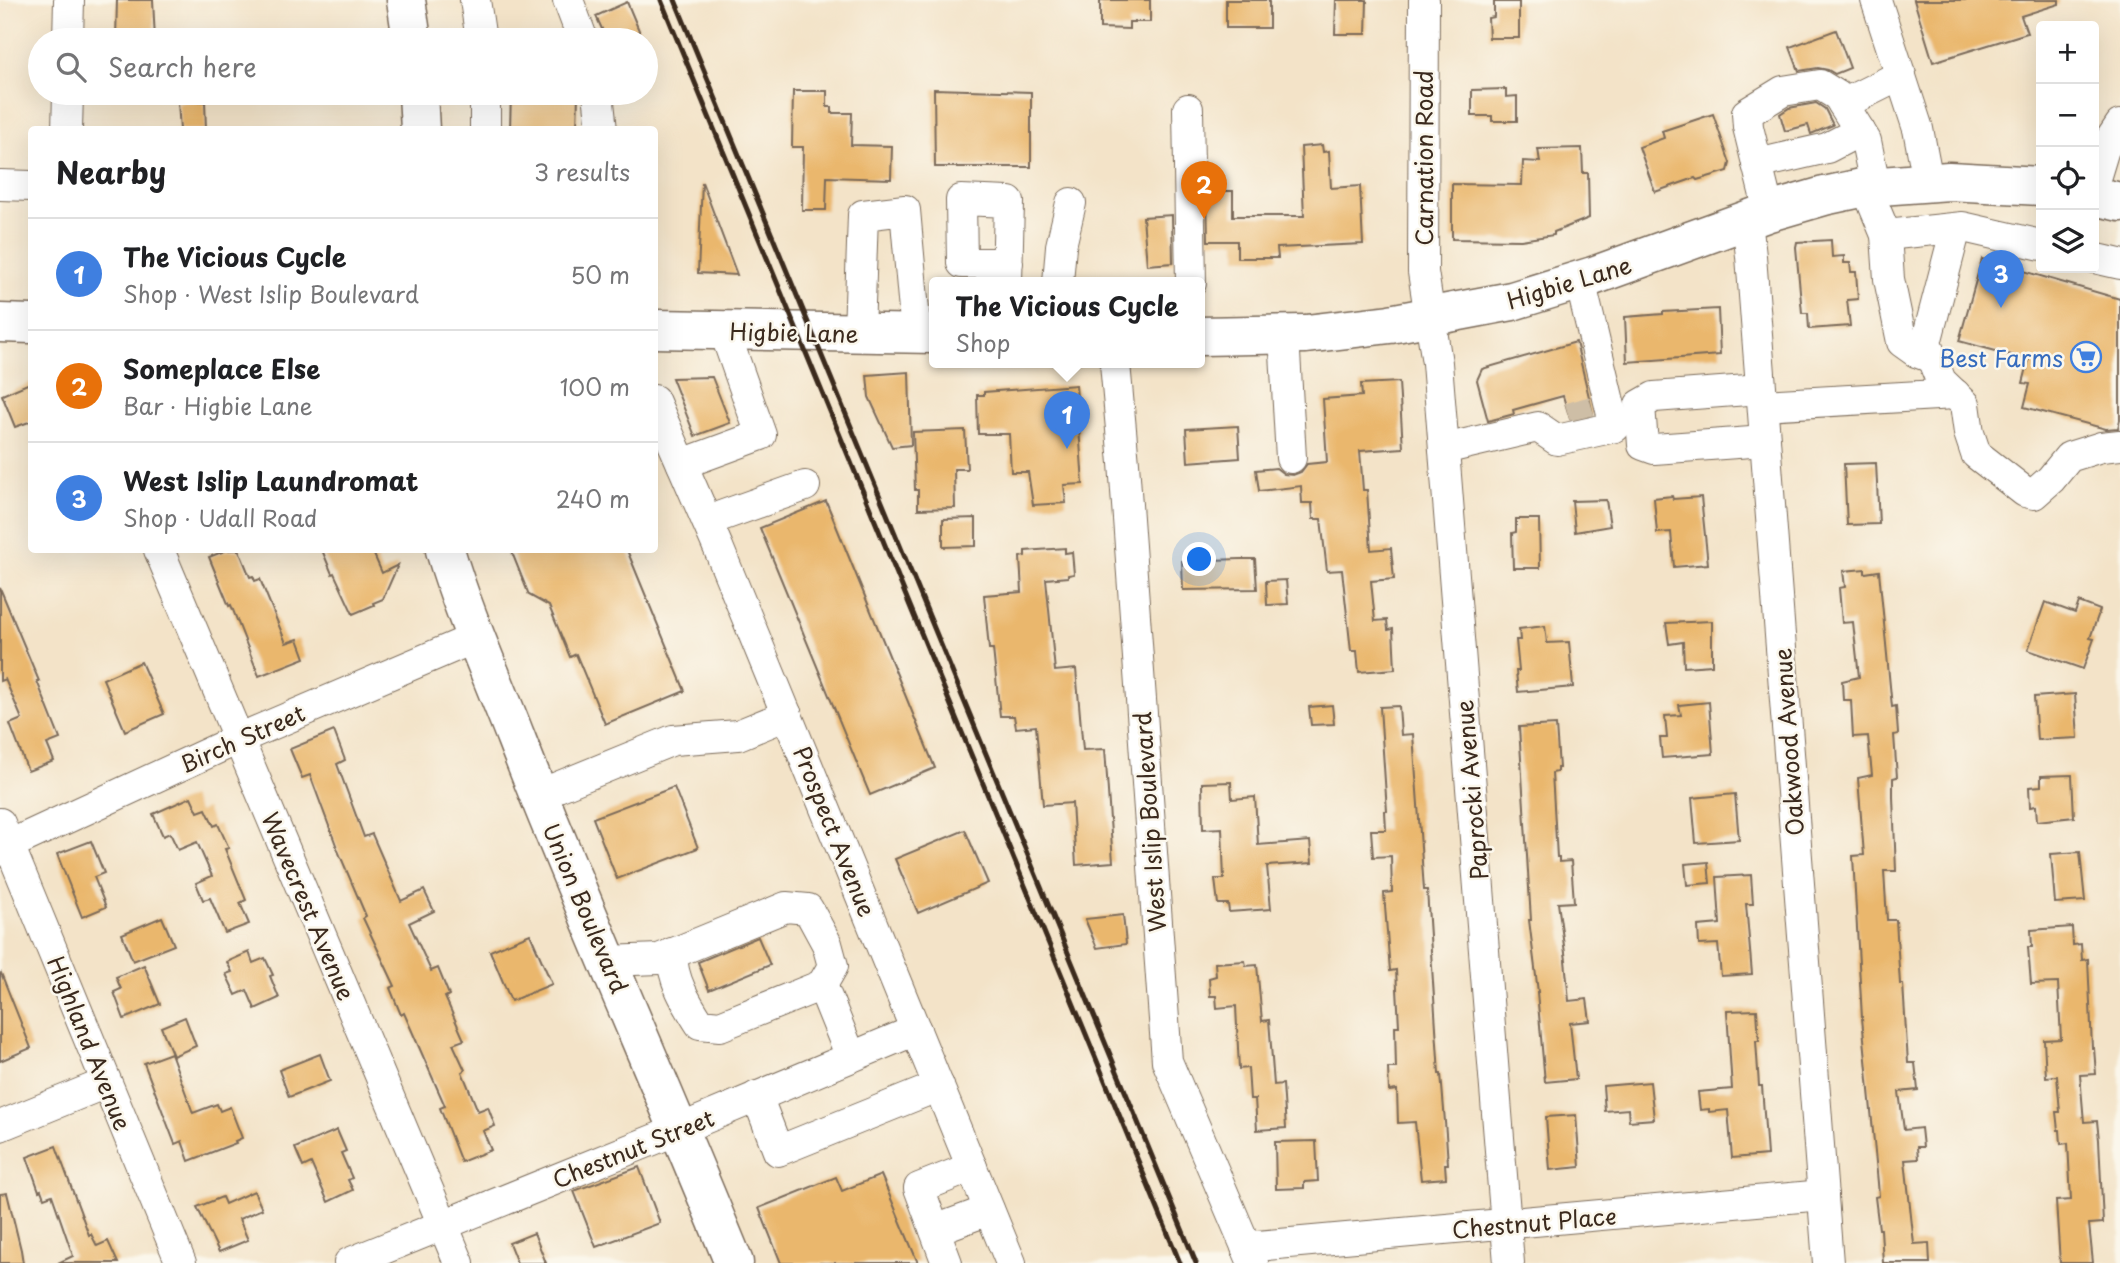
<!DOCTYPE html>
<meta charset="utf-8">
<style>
:root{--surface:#fff;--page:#f2f2f2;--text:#202124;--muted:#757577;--line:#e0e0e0;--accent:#0b8043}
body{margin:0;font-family:"Playpen Sans",sans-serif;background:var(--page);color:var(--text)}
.controls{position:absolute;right:21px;top:21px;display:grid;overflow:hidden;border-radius:7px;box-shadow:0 7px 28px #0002}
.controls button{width:63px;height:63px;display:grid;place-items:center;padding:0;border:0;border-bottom:2px solid var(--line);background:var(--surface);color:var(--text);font:35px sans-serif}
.you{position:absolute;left:1200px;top:560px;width:24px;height:24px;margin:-18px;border:5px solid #fff;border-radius:50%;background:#1a73e8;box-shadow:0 0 0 10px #1a73e833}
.badge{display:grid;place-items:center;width:46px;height:46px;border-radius:50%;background:var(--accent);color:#fff;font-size:23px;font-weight:700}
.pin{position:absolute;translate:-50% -58px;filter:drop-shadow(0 2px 4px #0008)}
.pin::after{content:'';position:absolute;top:37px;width:24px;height:21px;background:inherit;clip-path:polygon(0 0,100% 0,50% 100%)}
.popup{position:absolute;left:929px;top:277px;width:276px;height:91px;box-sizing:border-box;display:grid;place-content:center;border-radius:7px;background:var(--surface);filter:drop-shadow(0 2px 5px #0005);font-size:23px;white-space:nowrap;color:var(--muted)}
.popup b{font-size:26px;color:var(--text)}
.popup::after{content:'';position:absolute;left:50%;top:100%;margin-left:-14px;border:14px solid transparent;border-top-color:var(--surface)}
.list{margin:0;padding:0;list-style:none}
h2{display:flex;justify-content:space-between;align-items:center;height:91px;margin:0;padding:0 28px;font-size:30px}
h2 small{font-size:23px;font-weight:400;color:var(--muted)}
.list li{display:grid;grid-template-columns:46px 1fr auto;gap:21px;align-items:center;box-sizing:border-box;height:112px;padding:0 28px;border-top:2px solid var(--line)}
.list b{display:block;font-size:26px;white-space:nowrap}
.list p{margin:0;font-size:23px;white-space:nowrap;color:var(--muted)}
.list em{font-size:23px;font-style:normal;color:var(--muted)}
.icon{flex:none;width:38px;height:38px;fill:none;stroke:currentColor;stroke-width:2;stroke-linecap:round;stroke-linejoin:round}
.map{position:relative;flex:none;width:2120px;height:1263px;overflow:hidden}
.search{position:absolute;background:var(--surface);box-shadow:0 7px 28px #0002;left:28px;top:28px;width:630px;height:77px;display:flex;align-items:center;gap:18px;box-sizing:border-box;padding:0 24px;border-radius:38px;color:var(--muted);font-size:26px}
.panel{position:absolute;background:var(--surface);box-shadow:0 7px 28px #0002;left:28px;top:126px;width:630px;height:427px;border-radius:7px}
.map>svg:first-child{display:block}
.building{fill:#eab76d}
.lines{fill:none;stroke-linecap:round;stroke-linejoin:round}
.minor-tunnel{stroke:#cebea6;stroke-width:30;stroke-dasharray:30 15;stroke-linecap:butt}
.minor-casing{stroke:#7b6b5a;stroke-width:32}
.major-casing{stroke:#7b6b5a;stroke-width:41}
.minor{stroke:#fff;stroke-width:30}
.major{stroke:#fff;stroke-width:38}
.rail{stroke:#3b2a1e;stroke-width:5}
.labels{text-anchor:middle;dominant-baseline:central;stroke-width:5;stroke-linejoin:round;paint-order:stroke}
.street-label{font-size:23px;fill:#3b2a1e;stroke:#fbf7ec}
.shop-label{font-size:23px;fill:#366cbe;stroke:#fbf7ec;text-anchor:end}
</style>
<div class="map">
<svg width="2120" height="1263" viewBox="0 0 2120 1263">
<rect width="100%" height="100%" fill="#fbf7ec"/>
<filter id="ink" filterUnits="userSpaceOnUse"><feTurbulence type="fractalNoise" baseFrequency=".0143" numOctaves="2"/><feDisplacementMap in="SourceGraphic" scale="14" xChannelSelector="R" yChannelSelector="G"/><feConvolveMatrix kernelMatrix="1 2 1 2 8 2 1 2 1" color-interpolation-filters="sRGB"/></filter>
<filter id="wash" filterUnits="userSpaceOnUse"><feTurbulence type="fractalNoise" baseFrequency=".00686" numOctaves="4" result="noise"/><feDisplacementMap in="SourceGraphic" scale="28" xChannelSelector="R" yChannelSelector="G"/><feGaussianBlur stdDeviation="1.57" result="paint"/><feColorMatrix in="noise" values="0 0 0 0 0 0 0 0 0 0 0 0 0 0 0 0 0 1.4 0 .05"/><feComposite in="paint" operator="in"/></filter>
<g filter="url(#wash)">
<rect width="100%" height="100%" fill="#f3e3c8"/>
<g id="blocks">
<!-- building -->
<g class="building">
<polygon points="117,0 153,0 155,40 116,40"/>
<polygon points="1100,0 1150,0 1150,22 1129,22 1129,29 1100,28"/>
<rect x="1226" y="0" width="43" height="28"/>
<polygon points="1336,0 1367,0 1366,34 1335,34"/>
<polygon points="1914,0 2059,0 2059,4 2021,16 2027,33 1933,62"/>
<polygon points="627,2 643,40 607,40 596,16"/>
<polygon points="1494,2 1519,2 1519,38 1489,38 1488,18 1494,17"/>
<polygon points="1836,30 1850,68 1835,74 1828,70 1818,68 1799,71 1790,47"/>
<polygon points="934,89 1031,92 1031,167 935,167"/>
<polygon points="1506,89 1506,97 1517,96 1517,121 1492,121 1492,116 1472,116 1472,90"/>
<polygon points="793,91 827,91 827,107 832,107 832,113 852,113 851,145 892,146 891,179 827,177 826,210 802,210 803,147 792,147"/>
<polygon points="511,93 578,93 577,130 510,130"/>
<polygon points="205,101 206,130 180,130 178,102"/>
<polygon points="1816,103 1825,109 1833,125 1811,134 1808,125 1785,131 1780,114 1789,108"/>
<polygon points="1713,114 1730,163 1728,171 1697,180 1695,178 1655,192 1639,147 1664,138 1662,131"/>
<polygon points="1322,145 1323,152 1329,151 1331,188 1360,186 1363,244 1277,248 1278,258 1237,258 1237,241 1208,241 1207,191 1233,191 1233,216 1304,216 1301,147"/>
<polygon points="1582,148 1583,173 1588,173 1589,218 1554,232 1554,235 1521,240 1452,239 1452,184 1522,185 1523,161 1540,162 1538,149"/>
<polygon points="702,182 737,275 698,273"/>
<polygon points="1172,215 1173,263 1147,265 1143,217"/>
<polygon points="1831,240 1832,257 1844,256 1844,263 1850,263 1851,272 1856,272 1858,299 1847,300 1850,326 1809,329 1808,313 1802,313 1796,247 1797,242"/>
<polygon points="1982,259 2120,299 2120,420 2118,428 2106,429 2024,407 2030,384 2023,383 2029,360 1959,341"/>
<polygon points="1718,309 1720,355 1627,362 1625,317 1663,314 1663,312"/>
<polygon points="1576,342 1593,414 1570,419 1563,396 1513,410 1514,414 1488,421 1477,380 1482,369"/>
<polygon points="909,372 911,445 892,447 869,397 867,375"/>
<polygon points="712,377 730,423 695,436 672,378"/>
<polygon points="32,382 32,421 15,427 2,395"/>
<polygon points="1399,382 1403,448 1360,451 1363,490 1367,490 1371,550 1391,548 1394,579 1371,581 1375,621 1387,620 1388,630 1393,629 1395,669 1359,672 1357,651 1351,651 1342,570 1327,571 1321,519 1313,519 1312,503 1302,503 1301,486 1259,491 1256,470 1276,468 1284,474 1293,475 1301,472 1307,464 1327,462 1323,399 1362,396 1361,384"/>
<polygon points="1076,385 1083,484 1064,485 1066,503 1033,505 1028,472 1011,472 1009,434 978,434 977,395 984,395 984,392"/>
<polygon points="1238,426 1240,458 1188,462 1186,429"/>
<polygon points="965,430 967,469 954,469 955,508 918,509 918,490 915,490 913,432"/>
<polygon points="1876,463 1879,524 1847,525 1844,464"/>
<polygon points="1672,496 1673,499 1701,497 1708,564 1674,567 1671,532 1657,533 1654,498"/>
<polygon points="1606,500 1610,526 1575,532 1572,501"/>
<polygon points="826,501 935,768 870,795 760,528"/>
<polygon points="976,518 976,546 943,547 943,519"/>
<polygon points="1516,519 1539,519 1540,568 1513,568 1512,533 1516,532"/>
<polygon points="1065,548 1065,553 1072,552 1074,574 1068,575 1068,577 1046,579 1055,671 1076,669 1083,750 1105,749 1113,862 1076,865 1072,803 1043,805 1036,726 1016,728 1014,716 1000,716 993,649 989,649 984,595 1022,592 1020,557 1025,556 1025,551"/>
<polygon points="227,550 239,550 250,577 253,576 255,581 260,579 286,643 298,639 305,658 259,676 231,605 229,606 209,557"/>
<polygon points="322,550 372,550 382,573 398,565 383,599 373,603 374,605 353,614 334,573 332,574"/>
<polygon points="511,550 627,550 685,691 605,724 576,654 570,657 549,606 529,595"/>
<polygon points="1241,559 1255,559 1257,589 1183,590 1182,561"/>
<polygon points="1865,569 1865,573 1879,571 1892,707 1896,706 1898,734 1894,735 1897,777 1893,778 1893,797 1896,871 1884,871 1887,920 1896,920 1900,984 1903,984 1908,1063 1915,1063 1918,1090 1899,1092 1904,1130 1921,1128 1923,1147 1917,1147 1918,1159 1905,1160 1914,1244 1929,1243 1930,1263 1883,1263 1881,1229 1879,1229 1875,1197 1879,1196 1878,1183 1862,1018 1853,856 1864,855 1858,778 1872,775 1868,736 1853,737 1851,700 1843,700 1842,681 1859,677 1853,622 1842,623 1839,588 1845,587 1843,571"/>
<polygon points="1286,580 1288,604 1267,605 1266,581"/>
<polygon points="0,588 39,681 37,681 60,739 47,744 54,761 28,771 10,724 22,719 5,679 0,681"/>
<polygon points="2045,602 2075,613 2079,602 2100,610 2090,638 2094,639 2083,669 2028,650"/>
<polygon points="1712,621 1712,665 1684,667 1683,642 1669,644 1666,623"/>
<polygon points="1545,626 1547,643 1569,642 1573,687 1518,692 1516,671 1519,671 1516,640 1520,640 1519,629"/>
<polygon points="141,662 164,714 125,731 103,679"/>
<polygon points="2075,694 2078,738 2037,740 2034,697"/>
<polygon points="1709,702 1713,754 1662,758 1660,738 1667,738 1665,716 1681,715 1679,705"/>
<polygon points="1332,705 1334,724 1311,725 1309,707"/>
<polygon points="1399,706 1401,735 1413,734 1424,890 1427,890 1439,1074 1441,1074 1446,1134 1448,1164 1445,1164 1446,1178 1421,1180 1415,1122 1398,1123 1397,1090 1389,1091 1388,1068 1396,1068 1395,1026 1399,1026 1396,970 1390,971 1384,893 1392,892 1391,856 1373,857 1371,830 1386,830 1385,811 1387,811 1380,707"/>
<polygon points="1556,725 1559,768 1557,768 1557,772 1552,773 1557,857 1559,857 1559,862 1571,861 1574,902 1558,903 1566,960 1565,960 1569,1001 1587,999 1590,1021 1570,1023 1576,1079 1545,1082 1537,992 1538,992 1529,920 1531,920 1519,727"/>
<polygon points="334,731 345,760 337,764 364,837 372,834 401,901 424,890 434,911 409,923 431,971 438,968 449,995 445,997 464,1040 453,1044 465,1070 462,1072 478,1111 488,1107 495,1126 483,1131 491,1150 461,1162 440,1108 445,1106 404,1013 401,1015 390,988 395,986 363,918 366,916 339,853 310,775 302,778 290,749"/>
<polygon points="2072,775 2074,817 2037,821 2036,806 2030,807 2029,787 2041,786 2041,776"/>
<polygon points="1231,782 1232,799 1255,797 1258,845 1310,841 1312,863 1267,866 1271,909 1229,912 1228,904 1218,904 1215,879 1224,879 1222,828 1203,829 1202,783"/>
<polygon points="674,787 698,848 617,879 593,818"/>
<polygon points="1735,794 1739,840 1696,843 1692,798"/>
<polygon points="191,797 198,812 206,809 214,826 218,824 229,848 225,849 246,900 240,903 249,924 225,933 210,898 203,900 196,883 212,876 197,842 178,850 170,833 163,836 153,814"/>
<polygon points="965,830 988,883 918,913 895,859"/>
<polygon points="91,841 104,873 94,877 106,907 82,917 57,854"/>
<polygon points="2080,852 2085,901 2055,903 2051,854"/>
<polygon points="1708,862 1710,883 1687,885 1685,864"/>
<polygon points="1751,875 1753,904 1746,904 1752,974 1721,976 1718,944 1699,945 1698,926 1720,924 1717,877"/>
<polygon points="1123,915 1126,944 1097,948 1085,919"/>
<polygon points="162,917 174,945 133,961 122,934"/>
<polygon points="2072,927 2073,945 2081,944 2082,960 2088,959 2092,1048 2094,1048 2096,1074 2080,1075 2084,1122 2097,1121 2099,1140 2103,1223 2089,1224 2093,1263 2060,1263 2056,1201 2071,1200 2068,1143 2061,1144 2060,1130 2058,1130 2056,1112 2060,1112 2057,1076 2046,1077 2044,1040 2061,1039 2058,983 2031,984 2028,947 2032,947 2031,930"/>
<polygon points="530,934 552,984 511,1001 490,951"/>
<polygon points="758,937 770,965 709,990 698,962"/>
<polygon points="249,952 253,963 265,958 273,975 270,976 279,998 255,1009 247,990 236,995 226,974 232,972 227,962"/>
<polygon points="1245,961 1246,966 1257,965 1262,1021 1269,1020 1274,1085 1283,1084 1286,1128 1257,1130 1255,1099 1250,1099 1248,1068 1239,1069 1236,1006 1217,1008 1216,996 1210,996 1209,978 1216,976 1215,963"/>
<polygon points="144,965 160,1004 124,1019 114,992 121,989 116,977"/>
<polygon points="1,973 31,1048 0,1061 0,974"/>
<polygon points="1757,1010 1759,1041 1756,1041 1759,1086 1762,1086 1767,1155 1732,1158 1728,1110 1709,1112 1709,1109 1700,1110 1698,1092 1732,1089 1727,1011"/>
<polygon points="185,1017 196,1046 173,1056 161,1027"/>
<polygon points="171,1053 193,1113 217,1104 220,1111 230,1107 242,1138 235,1141 236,1143 189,1161 182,1141 175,1144 144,1063"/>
<polygon points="320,1054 330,1081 289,1097 279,1070"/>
<polygon points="1650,1082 1654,1119 1629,1121 1628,1109 1605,1111 1603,1086"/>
<polygon points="1576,1115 1580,1167 1550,1170 1546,1117"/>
<polygon points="337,1130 346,1151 341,1153 352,1178 348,1180 353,1190 328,1202 311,1163 303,1167 295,1148"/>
<polygon points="1316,1141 1318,1181 1304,1182 1304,1188 1276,1189 1275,1142"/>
<polygon points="56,1146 89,1235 91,1234 97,1246 108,1241 118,1263 58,1263 73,1256 52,1195 44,1198 41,1190 39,1191 27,1157"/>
<polygon points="639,1167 660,1223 596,1247 574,1191"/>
<polygon points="881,1175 918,1263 781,1263 759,1208 836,1177 842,1191"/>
<polygon points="254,1191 262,1209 239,1219 248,1240 219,1252 197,1207 222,1197 225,1204"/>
<polygon points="7,1193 21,1250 23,1263 0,1263 0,1194"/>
<polygon points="534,1233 546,1263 517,1263 509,1243"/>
</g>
</g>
</g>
<g filter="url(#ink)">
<use href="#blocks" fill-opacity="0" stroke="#7b6b5a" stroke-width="2"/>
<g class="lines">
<!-- minor-tunnel -->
<polyline class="minor-tunnel" points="1569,418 1593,411"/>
<!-- minor casing -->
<g class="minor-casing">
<g id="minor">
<polyline points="475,0 481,40"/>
<polyline points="568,0 583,40"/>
<polyline points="1424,0 1423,272 1437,363 1509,1263"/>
<polyline points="1876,0 1918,129 1928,181"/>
<polyline points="68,40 69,0"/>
<polyline points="485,93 485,130"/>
<polyline points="598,93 602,130"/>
<polyline points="1843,104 1901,75"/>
<polyline points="1188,109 1191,283"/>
<polyline points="67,130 68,93"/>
<polyline points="1757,164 1827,148 1860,131"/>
<polyline points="2094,182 2104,149 2120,125"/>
<polyline points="0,185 32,186"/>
<polyline points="1866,187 1886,235 1889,279 1902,342 1916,352 1932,358"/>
<polyline points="1769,212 1748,127 1747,113 1783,91 1820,85 1838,96 1866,141 1875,185"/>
<polyline points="1747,221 1751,256 1828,1263"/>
<polyline points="1956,228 1926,343 1941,381 1965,404 1969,433 1976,454 2025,492 2034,494 2051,479 2069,457 2101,447 2120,445"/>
<polyline points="1886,235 1963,227 2041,245"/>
<polyline points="2094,258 2120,264"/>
<polyline points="1007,283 1009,202 961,200 962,263 1008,263"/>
<polyline points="1058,283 1061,246 1071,203"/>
<polyline points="859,333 863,215 905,210 916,333"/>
<polyline points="1284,335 1291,458"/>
<polyline points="1115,363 1124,463 1167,1061 1253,1263"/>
<polyline points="1761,389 1654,397 1640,405 1643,445 1654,449 1765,441"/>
<polyline points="654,400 718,547 1011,1263"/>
<polyline points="1763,405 1955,394"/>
<polyline points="1444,449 1538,427 1557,440 1615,427 1580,280"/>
<polyline points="682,464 761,435 724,330"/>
<polyline points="707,521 805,486"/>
<polyline points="159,550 459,1263"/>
<polyline points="538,795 673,740 738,735 787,715"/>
<polyline points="0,823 181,1263"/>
<polyline points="9,845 238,739 477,637"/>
<path d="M 672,953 C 672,980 686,1002 700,1024 L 720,1026 L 822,985 L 851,1057"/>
<polyline points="608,961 659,959 786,907 808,909 827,944 833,966 822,985"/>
<polyline points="757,1096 778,1151 939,1086"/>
<polyline points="0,1126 106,1083"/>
<polyline points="935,1230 989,1210"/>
<polyline points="1246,1247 1823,1195"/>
<polyline points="349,1263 680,1129 916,1030"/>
<polyline points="947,1263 919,1188 972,1167"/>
</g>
</g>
<!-- major casing -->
<g class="major-casing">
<g id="major">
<polyline points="406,0 412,40"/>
<polyline points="418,93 420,130"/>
<polyline points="2094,196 2120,202"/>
<polyline points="0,323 32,324"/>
<polyline points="654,329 934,334"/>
<polyline points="1200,336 1306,334 1390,324 1512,301 1593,276 1769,212 1824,196 1866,187 1949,181 2041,186"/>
<path d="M 445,550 C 464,614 492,676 516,738 C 585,915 663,1088 734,1263"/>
</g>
</g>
<!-- minor -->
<use href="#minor" class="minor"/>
<!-- major -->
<use href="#major" class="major"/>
<!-- rail -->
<g class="rail">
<polyline points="661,0 1180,1263"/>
<polyline points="675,0 1196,1263"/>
</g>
</g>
</g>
<!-- icons -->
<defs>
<g id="supermarket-ring" transform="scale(1.575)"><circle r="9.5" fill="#fbf7ec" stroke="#3f7fe0" stroke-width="1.5"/><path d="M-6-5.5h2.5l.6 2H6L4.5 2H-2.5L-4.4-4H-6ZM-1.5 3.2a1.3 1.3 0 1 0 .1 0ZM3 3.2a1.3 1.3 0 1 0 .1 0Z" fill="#3f7fe0"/></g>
</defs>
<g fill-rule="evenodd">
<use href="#supermarket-ring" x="2086" y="357"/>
</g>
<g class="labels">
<!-- street labels -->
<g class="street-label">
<text transform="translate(1423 158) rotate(-90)">Carnation Road</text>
<text transform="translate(1569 282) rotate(-17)">Higbie Lane</text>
<text transform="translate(794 332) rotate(1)">Higbie Lane</text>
<text transform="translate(242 738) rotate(-24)">Birch Street</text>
<text transform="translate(1788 742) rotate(-94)">Oakwood Avenue</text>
<text transform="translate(1471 790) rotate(-95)">Paprocki Avenue</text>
<text transform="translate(1149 822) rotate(-94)">West Islip Boulevard</text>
<text transform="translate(835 831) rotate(68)">Prospect Avenue</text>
<text transform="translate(309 906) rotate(67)">Wavecrest Avenue</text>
<text transform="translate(586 908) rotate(67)">Union Boulevard</text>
<text transform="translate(90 1043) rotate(68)">Highland Avenue</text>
<text transform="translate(633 1148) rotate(-22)">Chestnut Street</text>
<text transform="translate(1534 1222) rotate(-5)">Chestnut Place</text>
</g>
<!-- shop labels -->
<g class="shop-label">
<text x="2063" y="357">Best Farms</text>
</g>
</g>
</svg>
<div class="controls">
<button>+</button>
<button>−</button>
<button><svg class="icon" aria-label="locate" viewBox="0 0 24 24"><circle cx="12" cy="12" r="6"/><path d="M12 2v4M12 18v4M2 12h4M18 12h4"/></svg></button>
<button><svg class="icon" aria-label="layers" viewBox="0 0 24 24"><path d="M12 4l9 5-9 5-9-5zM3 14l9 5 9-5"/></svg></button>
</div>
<div class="you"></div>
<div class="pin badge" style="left:1067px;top:449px;background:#3f7fe0">1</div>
<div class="popup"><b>The Vicious Cycle</b>Shop</div>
<div class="pin badge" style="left:1204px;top:219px;background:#e8710a">2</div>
<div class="pin badge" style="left:2001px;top:308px;background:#3f7fe0">3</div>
<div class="search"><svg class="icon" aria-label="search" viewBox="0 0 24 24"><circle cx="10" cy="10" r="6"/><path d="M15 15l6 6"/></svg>Search here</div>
<section class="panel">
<h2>Nearby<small>3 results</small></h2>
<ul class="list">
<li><span class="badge" style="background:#3f7fe0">1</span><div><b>The Vicious Cycle</b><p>Shop · West Islip Boulevard</p></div><em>50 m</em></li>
<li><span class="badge" style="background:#e8710a">2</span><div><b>Someplace Else</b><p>Bar · Higbie Lane</p></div><em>100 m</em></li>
<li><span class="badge" style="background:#3f7fe0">3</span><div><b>West Islip Laundromat</b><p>Shop · Udall Road</p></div><em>240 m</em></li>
</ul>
</section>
</div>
